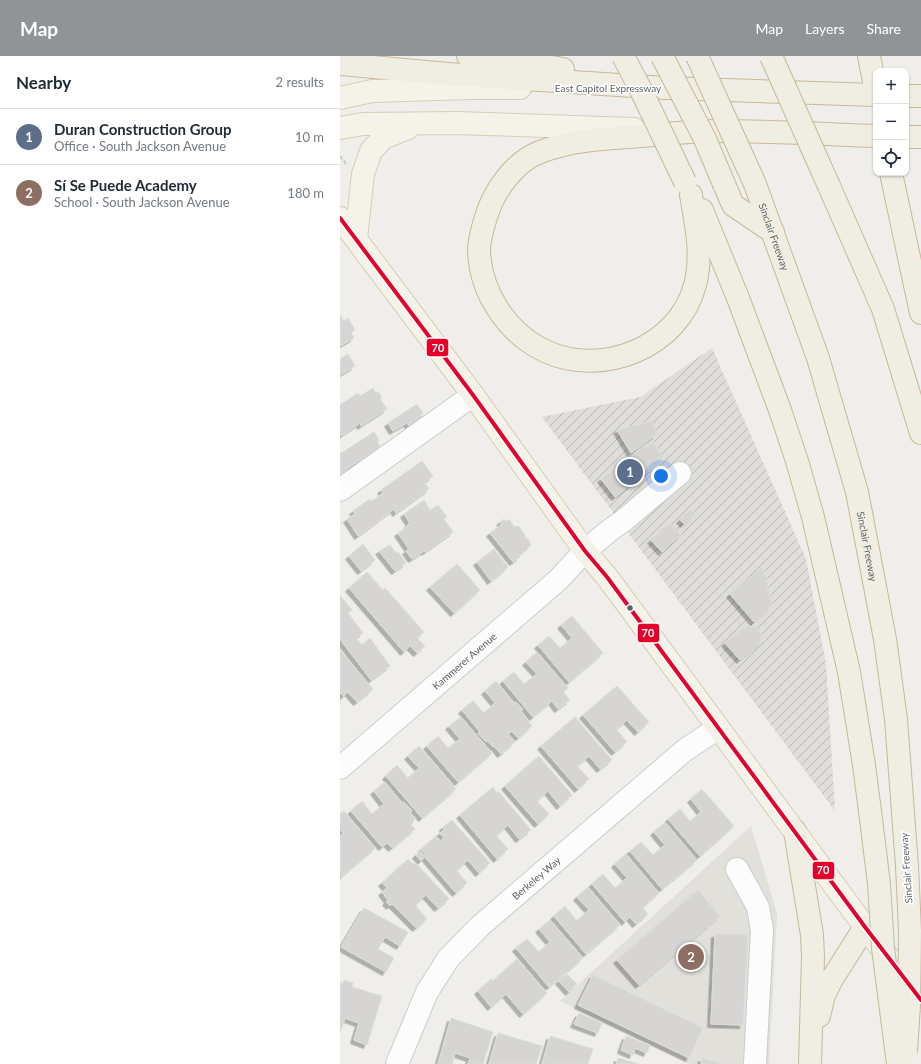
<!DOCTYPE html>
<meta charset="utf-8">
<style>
:root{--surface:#fff;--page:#f2f2f3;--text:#1f2937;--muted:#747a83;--line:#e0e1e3;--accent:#919496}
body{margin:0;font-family:Lato,sans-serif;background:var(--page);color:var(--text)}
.controls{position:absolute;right:12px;top:12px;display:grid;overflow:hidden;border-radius:8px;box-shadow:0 1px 3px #0004}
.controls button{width:36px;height:36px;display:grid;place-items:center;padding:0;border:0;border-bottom:1px solid var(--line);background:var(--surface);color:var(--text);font:20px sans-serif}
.you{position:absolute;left:321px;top:420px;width:14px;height:14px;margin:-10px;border:3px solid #fff;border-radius:50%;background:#1a73e8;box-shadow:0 0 0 6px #1a73e833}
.badge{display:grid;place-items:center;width:26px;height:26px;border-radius:50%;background:var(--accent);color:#fff;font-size:13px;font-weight:700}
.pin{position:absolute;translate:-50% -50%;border:2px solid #fff;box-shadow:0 1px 4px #0006}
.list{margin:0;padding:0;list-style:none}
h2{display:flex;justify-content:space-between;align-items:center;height:52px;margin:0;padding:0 16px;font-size:17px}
h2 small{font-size:13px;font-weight:400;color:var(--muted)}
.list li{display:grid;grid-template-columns:26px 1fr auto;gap:12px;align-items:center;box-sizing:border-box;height:56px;padding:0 16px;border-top:1px solid var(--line)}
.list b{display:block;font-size:15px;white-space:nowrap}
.list p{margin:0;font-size:13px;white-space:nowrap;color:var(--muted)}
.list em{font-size:13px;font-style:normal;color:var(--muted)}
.icon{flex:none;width:22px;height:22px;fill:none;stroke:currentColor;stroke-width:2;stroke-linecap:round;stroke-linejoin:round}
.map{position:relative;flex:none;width:581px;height:1008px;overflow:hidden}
header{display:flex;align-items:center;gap:24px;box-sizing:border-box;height:56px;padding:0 20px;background:var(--accent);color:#fff}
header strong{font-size:19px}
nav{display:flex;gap:22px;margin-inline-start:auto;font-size:14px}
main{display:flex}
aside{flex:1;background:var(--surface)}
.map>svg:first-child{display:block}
.industrial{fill:url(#industrial-furrows)}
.education{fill:#e2e0da}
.building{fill:#d6d5d3;stroke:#deddd9;filter:url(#shadow)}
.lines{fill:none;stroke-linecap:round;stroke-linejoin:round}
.minor-casing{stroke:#cbcccc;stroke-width:24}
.major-casing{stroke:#d7ceb8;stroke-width:24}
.highway-casing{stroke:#c8b996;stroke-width:24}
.path{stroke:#cacfcc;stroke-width:2.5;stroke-dasharray:4 2;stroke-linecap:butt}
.minor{stroke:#fdfcfc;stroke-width:22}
.major{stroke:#f4f2e9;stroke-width:22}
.highway{stroke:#f0ede3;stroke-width:22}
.highway-bridge-casing{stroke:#c8b996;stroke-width:24;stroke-linecap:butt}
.highway-bridge{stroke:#f0ede3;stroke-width:22}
.bus-1-casing{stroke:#fff;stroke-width:7}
.bus-1{stroke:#e4002b;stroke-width:4}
.bus-dot{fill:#5f6368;stroke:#fff;stroke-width:1.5}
.labels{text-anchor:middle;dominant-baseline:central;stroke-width:3.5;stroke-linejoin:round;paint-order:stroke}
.street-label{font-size:10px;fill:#5f6368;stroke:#fff}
.line-badge{stroke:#fff;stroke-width:1.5}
.badge-label{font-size:11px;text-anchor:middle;font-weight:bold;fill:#fff}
</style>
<header>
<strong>Map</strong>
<nav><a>Map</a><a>Layers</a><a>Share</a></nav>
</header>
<main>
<aside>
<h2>Nearby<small>2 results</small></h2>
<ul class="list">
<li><span class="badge" style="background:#5c6f8a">1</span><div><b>Duran Construction Group</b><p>Office · South Jackson Avenue</p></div><em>10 m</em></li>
<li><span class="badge" style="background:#8d6e63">2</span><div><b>Sí Se Puede Academy</b><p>School · South Jackson Avenue</p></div><em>180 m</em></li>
</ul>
</aside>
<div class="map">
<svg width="581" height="1008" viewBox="0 0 581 1008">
<defs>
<pattern id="industrial-furrows" width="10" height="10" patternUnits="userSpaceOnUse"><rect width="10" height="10" fill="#dfddda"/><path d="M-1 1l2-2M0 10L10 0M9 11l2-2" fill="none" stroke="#b8b7b5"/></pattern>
<filter id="shadow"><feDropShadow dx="-3.5" dy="3.5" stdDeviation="0" flood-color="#0004"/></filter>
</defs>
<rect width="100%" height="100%" fill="#efeeea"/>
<!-- industrial -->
<polygon class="industrial" points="372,292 466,503 486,608 495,755 202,361 300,341"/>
<!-- education -->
<polygon class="education" points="411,770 437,858 429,1008 349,1008 220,945"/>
<!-- building -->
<g class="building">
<polygon points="0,259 4,265 8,262 15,274 11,276 14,282 0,290"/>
<polygon points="8,298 15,310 0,319 0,303"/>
<polygon points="33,332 36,337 38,335 42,342 40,343 47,353 21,370 20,367 1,380 0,349 18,337 20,340"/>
<polygon points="77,348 83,357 81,358 84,363 70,371 67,367 53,375 48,367"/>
<polygon points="312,365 316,379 291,397 277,374"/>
<polygon points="34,376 39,384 37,385 40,391 6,413 9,418 0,424 0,398"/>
<polygon points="313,386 323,402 317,407 318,409 275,441 261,423 304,390 306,392"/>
<polygon points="82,405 93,420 84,426 89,433 56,457 54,453 18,480 7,463 15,458 13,455 30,443 32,445 43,437 41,434"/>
<polygon points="84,444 90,454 98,449 107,461 104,463 113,476 85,496 84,495 72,503 66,495 69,493 58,477 68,470 67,469 70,467 64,458"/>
<polygon points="350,454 354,459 344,468 340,464"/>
<polygon points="164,463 166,465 170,464 174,471 176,470 177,471 179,470 185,479 184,480 190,485 189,486 191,489 178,499 180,501 173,506 150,477 162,468 160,466"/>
<polygon points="330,467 341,479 322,496 311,484"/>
<polygon points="23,488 35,504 21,515 9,500"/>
<polygon points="50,489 56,497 58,496 66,507 55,515 39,495"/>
<polygon points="154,493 168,511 151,525 137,506"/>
<polygon points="117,508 140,534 114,557 90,531"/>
<polygon points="423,510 432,549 414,566 390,538"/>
<polygon points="27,516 43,534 45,532 84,576 77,582 85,590 77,597 70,590 64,596 9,532"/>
<polygon points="0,539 12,554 8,557 23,577 16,582 22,589 30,582 50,610 31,624 0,583"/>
<polygon points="232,560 263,597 229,626 198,589 209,580 220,592 232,582 221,569"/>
<polygon points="408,569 413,572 415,571 423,580 420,582 422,585 400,604 385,587"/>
<polygon points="0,594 33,633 17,646 8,636 4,640 0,637"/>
<polygon points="197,596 228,632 223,636 230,644 218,653 212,645 193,661 163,625 174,616 184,628 197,618 186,606"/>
<polygon points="156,625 174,647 176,646 183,653 181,655 192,670 178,682 172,675 168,678 175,686 161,698 154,690 153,691 147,684 146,686 138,677 140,676 122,654 133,645 144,657 155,647 145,635"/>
<polygon points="277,630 309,666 298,676 287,664 276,673 287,686 275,696 243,659"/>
<polygon points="121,661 152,697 118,726 87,690 98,680 108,692 120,683 109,670"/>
<polygon points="235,661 272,704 260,713 249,700 237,710 249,723 238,733 201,690"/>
<polygon points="79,690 116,733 82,762 46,720 57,709 68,722 79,712 68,700"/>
<polygon points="199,700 232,739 220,750 208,735 197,745 209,758 198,768 165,730"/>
<polygon points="45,726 62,747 64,746 72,755 70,756 76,763 70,767 75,773 52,792 47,787 42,791 11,755 22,745 32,758 44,748 34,735"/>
<polygon points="153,731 157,737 159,736 191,774 179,783 168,769 156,779 168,793 157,803 120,759"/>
<polygon points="362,733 394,770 360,800 328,763 340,753 350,765 361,756 351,743"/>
<polygon points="4,755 35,792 1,821 0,780 3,777 0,773 0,758"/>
<polygon points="112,764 150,807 139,817 128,804 116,814 127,827 116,837 85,801 81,805 76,799 80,795 84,799 85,798 81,793 96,780 100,785 104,782 100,777 104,774 103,771"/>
<polygon points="325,766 357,804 322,833 290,795 301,786 313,799 325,789 314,776"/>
<polygon points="286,798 319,837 302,851 308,858 296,868 290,861 285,866 252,828 263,818 275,832 287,822 275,808"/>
<polygon points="68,803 73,808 75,806 109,843 98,852 86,839 75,849 87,863 76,872 52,848 50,850 46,846 48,844 42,836 47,832 42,827"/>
<polygon points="248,831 280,869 246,898 214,860 225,850 237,865 249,854 237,841"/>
<polygon points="358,834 380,860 299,929 277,904"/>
<polygon points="24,852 68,876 60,890 45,881 38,893 54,902 46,916 1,891"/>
<polygon points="210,864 243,902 209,931 176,892 187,883 199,896 210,886 199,873"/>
<polygon points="375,878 408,879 403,969 371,968"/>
<polygon points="177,903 207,937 183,958 166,938 151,951 138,935 151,923 153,925 154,925 154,924"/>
<polygon points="227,918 237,928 229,936 219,925"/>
<polygon points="253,919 363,972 349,1002 238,949"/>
<polygon points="4,924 13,927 12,931 42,940 27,989 14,984 19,967 5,962 0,977 0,928 3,928"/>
<polygon points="239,957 262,967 258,977 234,968"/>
<polygon points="111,962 153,976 143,1008 128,1008 130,1002 115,997 112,1008 98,1008"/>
<polygon points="158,977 202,990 196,1008 149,1008"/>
<polygon points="210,980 253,993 248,1008 202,1008"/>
<polygon points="286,980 310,989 307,997 295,992 293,999 281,994"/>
<polygon points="278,1002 299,1008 276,1008"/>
<polygon points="362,1002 382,1008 361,1008"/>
</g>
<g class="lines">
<!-- minor casing -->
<g class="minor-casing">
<g id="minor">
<polyline points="0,434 133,339"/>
<path id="s1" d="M 0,712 L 218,524 L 245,495 L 270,474 L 283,465 L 340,417"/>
<polyline points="397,813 418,851 422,874 415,1008"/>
<path id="s2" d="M 57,1008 L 87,936 L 108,903 L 139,871 L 345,694 L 378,672"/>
</g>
</g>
<!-- major casing -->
<g class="major-casing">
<g id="major">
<polyline points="0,42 32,35 132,32 180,32"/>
<polyline points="0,72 23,68 117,67 294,73"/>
<polyline points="0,162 133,339 245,495 267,521 290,552 525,871 581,944"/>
<polyline points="16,183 23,118 31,95 43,82 68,72"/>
</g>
</g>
<!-- highway casing -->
<g class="highway-casing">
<g id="highway">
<polyline points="128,0 188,7 223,13"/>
<polyline points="529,0 536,36"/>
<polyline points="0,8 108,18 325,32 536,39"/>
<polyline points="566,40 581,40"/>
<polyline points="566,81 581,81"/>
<polyline points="551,117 581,257"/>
<polyline points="384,128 393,149 433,176"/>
<path id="s3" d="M 415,128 L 478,302 L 517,436 L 545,583 L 556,663 L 567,810"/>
<polyline points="489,130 543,253 581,377"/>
<path d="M 351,139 C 356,168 363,199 355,229 C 339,291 262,322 205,295 C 167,277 140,236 139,194 C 139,183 143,171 146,161 C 154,135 174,106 200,96 C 235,83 266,83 302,80 C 327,78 351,75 376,75 C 429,75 483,78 536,80"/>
<polyline points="362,154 398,242 440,354 457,405 473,461 509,616 524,709 531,763"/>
<polyline points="455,775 472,879 473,901 470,1008"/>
<polyline points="479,960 484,939 492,923 525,871"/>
</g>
</g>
<!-- path -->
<polyline class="path" points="0,100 6,108"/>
<!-- minor -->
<use href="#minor" class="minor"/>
<!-- major -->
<use href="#major" class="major"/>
<!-- highway -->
<use href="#highway" class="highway"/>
<!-- highway-bridge casing -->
<g class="highway-bridge-casing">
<g id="highway-bridge">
<polyline points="283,0 302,36 345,126"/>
<polyline points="322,0 365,83 384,128"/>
<polyline points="357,0 415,128"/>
<polyline points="431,0 489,130"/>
<polyline points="531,763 539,828 543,892 558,1008"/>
<polyline points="566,996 569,949 570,875 567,810"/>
</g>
</g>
<!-- highway-bridge -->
<use href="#highway-bridge" class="highway-bridge"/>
<!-- bus-1 casing -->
<g class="bus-1-casing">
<polyline id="bus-1" points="0,162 133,339 245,495 267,521 525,871 581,944"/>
</g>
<!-- bus-1 -->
<use href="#bus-1" class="bus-1"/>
</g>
<!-- markers -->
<circle class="bus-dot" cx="290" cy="552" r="3.5"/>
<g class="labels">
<!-- street labels -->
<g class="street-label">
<text x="268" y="32">East Capitol Expressway</text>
<text stroke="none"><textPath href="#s3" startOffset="56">Sinclair Freeway</textPath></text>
<text stroke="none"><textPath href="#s3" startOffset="380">Sinclair Freeway</textPath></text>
<text stroke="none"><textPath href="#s1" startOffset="164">Kammerer Avenue</textPath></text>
<text transform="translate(566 812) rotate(-94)">Sinclair Freeway</text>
<text stroke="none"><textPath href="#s2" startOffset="237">Berkeley Way</textPath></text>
</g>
</g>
<g class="line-badge">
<rect x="86" y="282" width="23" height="19" rx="4" fill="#e4002b"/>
<rect x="297" y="567" width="23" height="20" rx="4" fill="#e4002b"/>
<rect x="472" y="805" width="23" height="19" rx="4" fill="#e4002b"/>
</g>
<g class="badge-label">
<text x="98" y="296">70</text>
<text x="308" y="581">70</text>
<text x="483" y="818">70</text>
</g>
</svg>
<div class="controls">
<button>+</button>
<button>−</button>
<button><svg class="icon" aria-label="locate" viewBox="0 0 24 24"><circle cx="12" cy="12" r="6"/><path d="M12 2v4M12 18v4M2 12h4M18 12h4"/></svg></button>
</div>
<div class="you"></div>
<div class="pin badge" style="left:290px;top:416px;background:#5c6f8a">1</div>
<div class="pin badge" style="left:351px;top:901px;background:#8d6e63">2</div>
</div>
</main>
